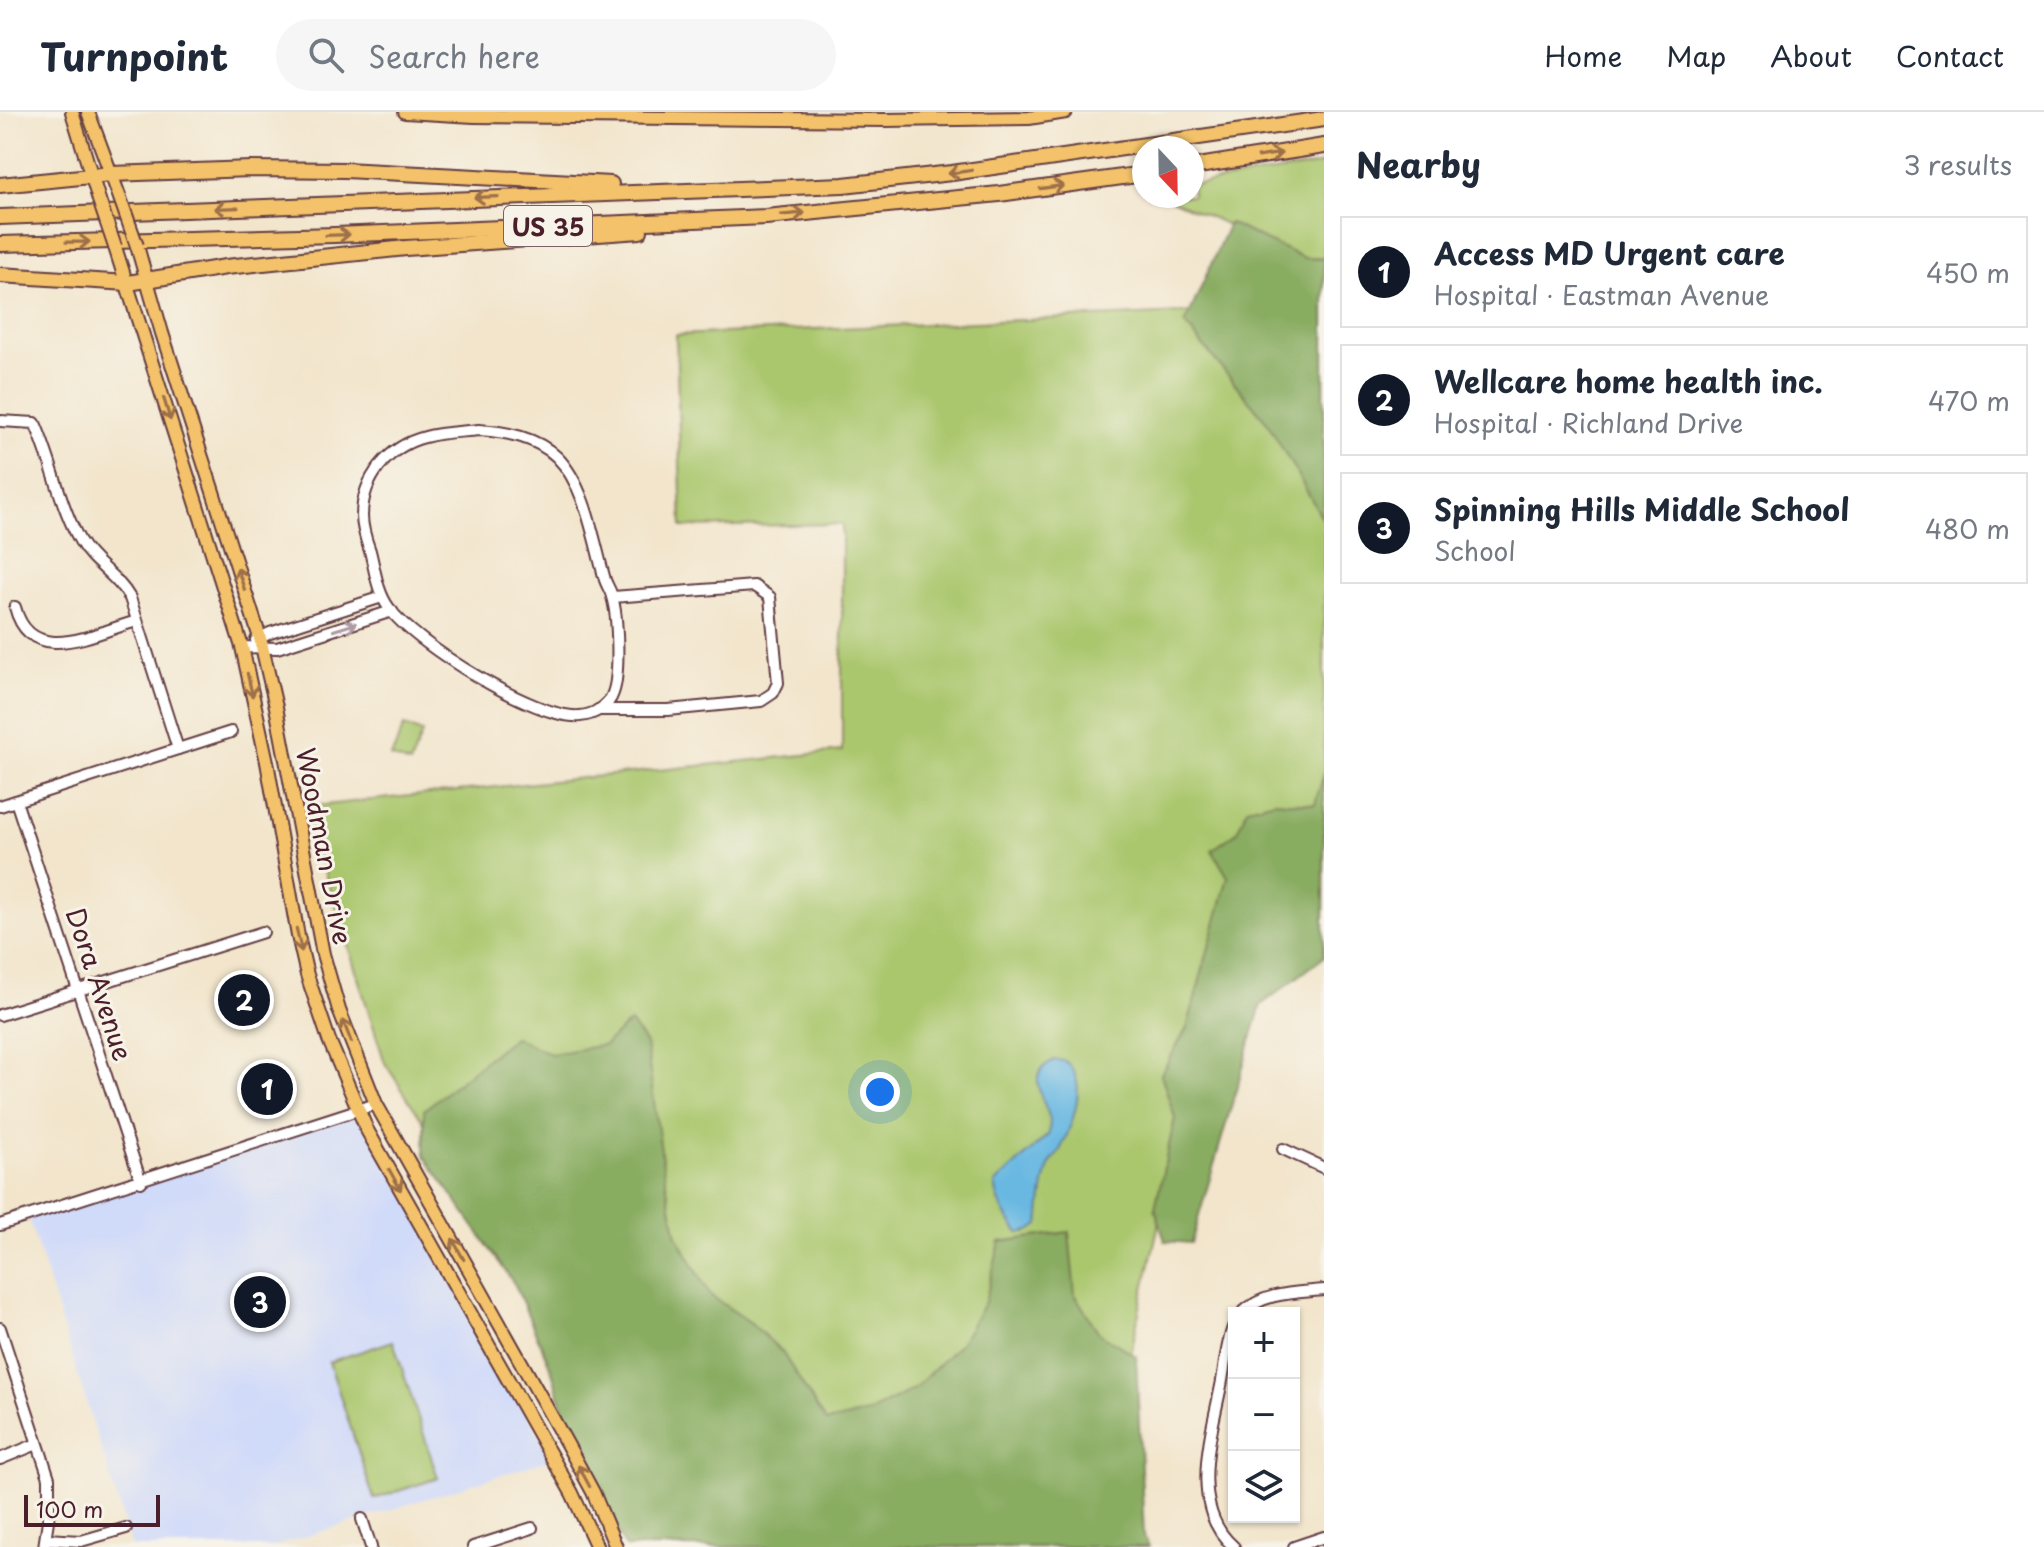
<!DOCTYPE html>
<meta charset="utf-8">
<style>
:root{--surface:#fff;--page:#f6f6f7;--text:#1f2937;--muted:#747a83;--line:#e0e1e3;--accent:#111827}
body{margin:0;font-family:"Playpen Sans",sans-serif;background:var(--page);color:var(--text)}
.controls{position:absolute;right:24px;bottom:24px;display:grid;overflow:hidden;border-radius:0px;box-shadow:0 2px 6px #0004}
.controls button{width:72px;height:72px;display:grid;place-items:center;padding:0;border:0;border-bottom:2px solid var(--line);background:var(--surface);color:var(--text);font:40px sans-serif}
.compass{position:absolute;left:1132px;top:24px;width:72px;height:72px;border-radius:50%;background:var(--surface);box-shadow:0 2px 6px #0004;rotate:158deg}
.scale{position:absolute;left:24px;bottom:20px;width:136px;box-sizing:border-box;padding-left:8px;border:4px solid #4a1f2b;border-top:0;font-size:22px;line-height:28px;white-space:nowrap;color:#4a1f2b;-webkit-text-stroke:6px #f7f3e8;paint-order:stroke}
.you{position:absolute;left:880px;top:980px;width:28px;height:28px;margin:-20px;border:6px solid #fff;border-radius:50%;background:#1a73e8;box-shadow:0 0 0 12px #1a73e833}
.badge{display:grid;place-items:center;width:52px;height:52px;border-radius:50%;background:var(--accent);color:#fff;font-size:26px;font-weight:700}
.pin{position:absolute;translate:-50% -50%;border:4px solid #fff;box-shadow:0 2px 8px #0006}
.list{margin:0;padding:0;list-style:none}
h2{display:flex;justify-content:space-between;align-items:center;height:104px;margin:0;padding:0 32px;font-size:34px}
h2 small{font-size:26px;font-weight:400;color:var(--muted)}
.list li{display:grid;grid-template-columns:52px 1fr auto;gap:24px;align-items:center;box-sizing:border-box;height:112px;margin:0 16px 16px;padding:0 16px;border:2px solid var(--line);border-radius:0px}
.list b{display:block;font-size:30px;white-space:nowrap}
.list p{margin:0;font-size:26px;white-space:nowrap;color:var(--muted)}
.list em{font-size:26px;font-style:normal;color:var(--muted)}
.icon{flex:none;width:44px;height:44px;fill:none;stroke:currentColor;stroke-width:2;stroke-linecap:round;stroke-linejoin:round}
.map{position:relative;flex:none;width:1324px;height:1435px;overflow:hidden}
header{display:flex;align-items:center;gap:48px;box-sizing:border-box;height:112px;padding:0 40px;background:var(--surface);border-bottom:2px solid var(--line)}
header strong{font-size:38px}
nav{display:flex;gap:44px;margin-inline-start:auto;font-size:28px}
.search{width:560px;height:72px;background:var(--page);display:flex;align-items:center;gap:20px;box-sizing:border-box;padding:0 28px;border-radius:44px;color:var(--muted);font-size:30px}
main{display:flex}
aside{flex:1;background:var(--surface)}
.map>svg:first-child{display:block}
.built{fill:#d0daf9}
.green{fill:#abc76e;stroke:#7a734c;stroke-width:2}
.forest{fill:#88ac61;stroke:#696646;stroke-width:2}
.water{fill:#68b8e2;stroke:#596c86;stroke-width:2}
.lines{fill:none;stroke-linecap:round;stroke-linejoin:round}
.minor-casing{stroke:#633d43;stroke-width:14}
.major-casing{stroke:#633d43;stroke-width:16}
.highway-casing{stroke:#633d43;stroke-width:18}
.minor{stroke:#fff;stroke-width:10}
.major{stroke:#f3c26a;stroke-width:12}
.highway{stroke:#f3c26a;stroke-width:14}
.major-bridge-casing{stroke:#633d43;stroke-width:16;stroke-linecap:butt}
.major-bridge{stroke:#f3c26a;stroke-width:12}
.oneway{stroke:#9e704a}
.oneway2{stroke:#ae9aa0}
.labels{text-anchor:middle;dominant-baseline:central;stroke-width:6;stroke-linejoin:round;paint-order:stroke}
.shield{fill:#f7f3e8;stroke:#7e5f64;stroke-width:2}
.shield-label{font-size:24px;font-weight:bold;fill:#4a1f2b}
.street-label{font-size:26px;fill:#4a1f2b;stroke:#f7f3e8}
</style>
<header>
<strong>Turnpoint</strong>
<div class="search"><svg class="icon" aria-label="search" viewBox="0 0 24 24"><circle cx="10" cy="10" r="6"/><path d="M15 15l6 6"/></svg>Search here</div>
<nav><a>Home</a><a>Map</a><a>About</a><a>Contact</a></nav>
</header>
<main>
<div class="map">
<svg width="1324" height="1435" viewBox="0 0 1324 1435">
<rect width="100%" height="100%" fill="#f7f3e8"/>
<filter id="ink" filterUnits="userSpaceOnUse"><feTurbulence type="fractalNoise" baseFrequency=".0125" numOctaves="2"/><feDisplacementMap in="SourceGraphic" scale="16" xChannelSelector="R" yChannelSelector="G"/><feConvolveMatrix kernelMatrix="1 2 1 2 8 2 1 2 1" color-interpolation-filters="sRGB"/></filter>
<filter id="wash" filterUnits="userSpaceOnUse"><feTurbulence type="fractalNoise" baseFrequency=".006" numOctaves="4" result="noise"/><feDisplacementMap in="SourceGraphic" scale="32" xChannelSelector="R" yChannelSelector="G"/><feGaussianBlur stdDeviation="1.8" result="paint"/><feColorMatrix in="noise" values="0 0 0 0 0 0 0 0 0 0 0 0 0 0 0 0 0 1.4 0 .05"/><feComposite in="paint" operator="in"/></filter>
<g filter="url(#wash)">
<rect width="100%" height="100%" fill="#f2e5cc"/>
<!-- built -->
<polygon class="built" points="359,999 552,1347 273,1435 132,1435 28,1105"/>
<!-- green -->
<g class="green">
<polygon points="1324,52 1324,146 1304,146 1162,84 1192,84 1192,73"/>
<polygon points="1205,200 1324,393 1324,702 1200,930 1140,1195 1094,1435 555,1213 385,951 304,695 842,639 842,412 682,415 676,223"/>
<polygon points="404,614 422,621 410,652 391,645"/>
<polygon points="393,1229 438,1366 374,1387 329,1250"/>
</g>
<!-- forest -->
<g class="forest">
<polygon points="1229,111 1304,146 1324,147 1324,409 1267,310 1185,212"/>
<polygon points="1324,661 1324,845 1261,893 1191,1131 1165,1129 1155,1096 1175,1006 1161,962 1187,916 1228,765 1212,738 1237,720 1247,696 1275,689 1315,692"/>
<polygon points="630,910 646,932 664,1061 677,1124 710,1183 751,1211 782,1240 826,1310 868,1301 914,1277 961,1230 985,1190 1000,1130 1069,1120 1075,1183 1099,1221 1136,1244 1144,1424 1149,1435 625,1435 567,1310 551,1256 515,1173 424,1043 424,998 514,925 551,942 604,933"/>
</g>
<!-- water -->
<path class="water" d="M 1054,948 L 1065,949 C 1090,969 1072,1013 1061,1036 C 1058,1044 1050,1049 1048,1057 C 1042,1074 1041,1095 1039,1113 L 1030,1119 L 1019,1121 C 1006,1105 998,1092 995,1072 L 1049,1022 C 1049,1018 1050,1013 1050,1008 C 1045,987 1023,963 1054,948 Z"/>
</g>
<g filter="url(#ink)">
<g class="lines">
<!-- minor casing -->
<g class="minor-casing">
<g id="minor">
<path d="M 0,309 L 35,311 C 52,349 60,394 80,429 C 93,452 117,463 130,486 L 178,637"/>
<path d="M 479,318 C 507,320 536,325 557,345 C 586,374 594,430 605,468 C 607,474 611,479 612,485 C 618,504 620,563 613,581 C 609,594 594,603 580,604 C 536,608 414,531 389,496 C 377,480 375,458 370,439 C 366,428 362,416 362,404 C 362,366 389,334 425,325 C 442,320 461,320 479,318 Z"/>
<path d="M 15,495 C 31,557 96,520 137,509"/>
<polyline points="256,528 270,521 382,485"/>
<polyline points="242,535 277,536 392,499"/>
<polyline points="598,598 668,598 761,589 773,581 778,571 770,485 754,474 613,485"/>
<polyline points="16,689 141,1070"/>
<polyline points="0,694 231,620"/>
<polyline points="0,903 263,820"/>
<polyline points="1283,1037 1324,1056"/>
<polyline points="0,1113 376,992"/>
<path d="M 1242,1201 C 1264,1180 1295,1181 1324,1178"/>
<path d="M 1234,1213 C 1226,1231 1225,1254 1221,1274 C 1211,1323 1188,1396 1234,1435"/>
<polyline points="0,1216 49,1366 49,1402 44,1435"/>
<polyline points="0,1347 37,1332"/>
<polyline points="362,1407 371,1435"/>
<polyline points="46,1427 81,1429 126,1416"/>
<polyline points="473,1435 532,1416"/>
<polyline points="1294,1435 1324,1425"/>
</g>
</g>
<!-- major casing -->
<g class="major-casing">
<g id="major">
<polyline points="72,0 99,88"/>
<polyline points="88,0 120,86"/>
<polyline points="405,0 474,4 886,8 1029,6 1066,0"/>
<polyline points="137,134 162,221 260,526 276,595 323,842 339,898 376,992 567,1332 593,1380 616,1435"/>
<polyline points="115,135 242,535 267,650 298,824 307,863 329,928 367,1018 572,1381 597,1435"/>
</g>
</g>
<!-- highway casing -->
<g class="highway-casing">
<g id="highway">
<polyline points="1192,55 1324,34"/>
<polyline points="0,73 111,62 251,57 345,58 611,72"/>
<polyline points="0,105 843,73 952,61 1324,7"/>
<polyline points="0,132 335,123 766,105 999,82 1144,62"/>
<polyline points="0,163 128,171 226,155 406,136 640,119"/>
</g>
</g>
<!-- minor -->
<use href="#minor" class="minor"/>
<!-- major -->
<use href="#major" class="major"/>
<!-- highway -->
<use href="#highway" class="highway"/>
<!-- major-bridge casing -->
<g class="major-bridge-casing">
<g id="major-bridge">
<polyline points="120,86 137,134"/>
<polyline points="99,88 115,135"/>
</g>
</g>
<!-- major-bridge -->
<use href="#major-bridge" class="major-bridge"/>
</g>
<!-- one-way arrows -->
<defs><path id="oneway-shaft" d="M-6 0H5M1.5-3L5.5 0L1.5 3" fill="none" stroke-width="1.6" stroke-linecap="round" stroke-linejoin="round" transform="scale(2)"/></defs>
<g class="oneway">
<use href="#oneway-shaft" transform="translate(1270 43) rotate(-9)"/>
<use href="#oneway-shaft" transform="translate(960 60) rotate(172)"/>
<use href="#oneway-shaft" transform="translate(1052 75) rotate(-8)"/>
<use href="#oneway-shaft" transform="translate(486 85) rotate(178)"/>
<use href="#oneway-shaft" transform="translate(226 96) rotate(178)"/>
<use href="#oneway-shaft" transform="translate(793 102) rotate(-5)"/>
<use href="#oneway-shaft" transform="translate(338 123) rotate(-2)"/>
<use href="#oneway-shaft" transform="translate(78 130) rotate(-1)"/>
<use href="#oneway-shaft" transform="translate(167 297) rotate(73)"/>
<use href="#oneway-shaft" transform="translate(241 467) rotate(-108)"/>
<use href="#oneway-shaft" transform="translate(250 573) rotate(77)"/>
<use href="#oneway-shaft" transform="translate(299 828) rotate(77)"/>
<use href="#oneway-shaft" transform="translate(347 919) rotate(-111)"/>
<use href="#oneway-shaft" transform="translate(395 1068) rotate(61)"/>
<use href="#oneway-shaft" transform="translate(458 1137) rotate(-119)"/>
<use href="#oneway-shaft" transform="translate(584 1364) rotate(-118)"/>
</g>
<use class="oneway2" href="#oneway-shaft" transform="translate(345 515) rotate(-17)"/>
</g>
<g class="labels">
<!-- shield labels -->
<rect class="shield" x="504" y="94" width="88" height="40" rx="6"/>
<g class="shield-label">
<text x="548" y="114">US 35</text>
</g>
<!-- street labels -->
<g class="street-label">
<text transform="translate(325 734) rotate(79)">Woodman Drive</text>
<text transform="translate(100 872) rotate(72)">Dora Avenue</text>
</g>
</g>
</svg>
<div class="controls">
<button>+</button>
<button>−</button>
<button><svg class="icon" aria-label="layers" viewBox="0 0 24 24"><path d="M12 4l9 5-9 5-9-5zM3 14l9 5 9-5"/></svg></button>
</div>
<svg class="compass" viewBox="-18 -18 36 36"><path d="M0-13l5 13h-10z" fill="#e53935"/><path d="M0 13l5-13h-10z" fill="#747a83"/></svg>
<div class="scale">100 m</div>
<div class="you"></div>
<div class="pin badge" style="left:267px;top:977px">1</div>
<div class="pin badge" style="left:244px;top:888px">2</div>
<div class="pin badge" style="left:260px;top:1190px">3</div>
</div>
<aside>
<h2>Nearby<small>3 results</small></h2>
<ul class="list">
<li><span class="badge">1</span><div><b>Access MD Urgent care</b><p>Hospital · Eastman Avenue</p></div><em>450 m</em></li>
<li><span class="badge">2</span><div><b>Wellcare home health inc.</b><p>Hospital · Richland Drive</p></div><em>470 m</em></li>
<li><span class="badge">3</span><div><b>Spinning Hills Middle School</b><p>School</p></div><em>480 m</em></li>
</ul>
</aside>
</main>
